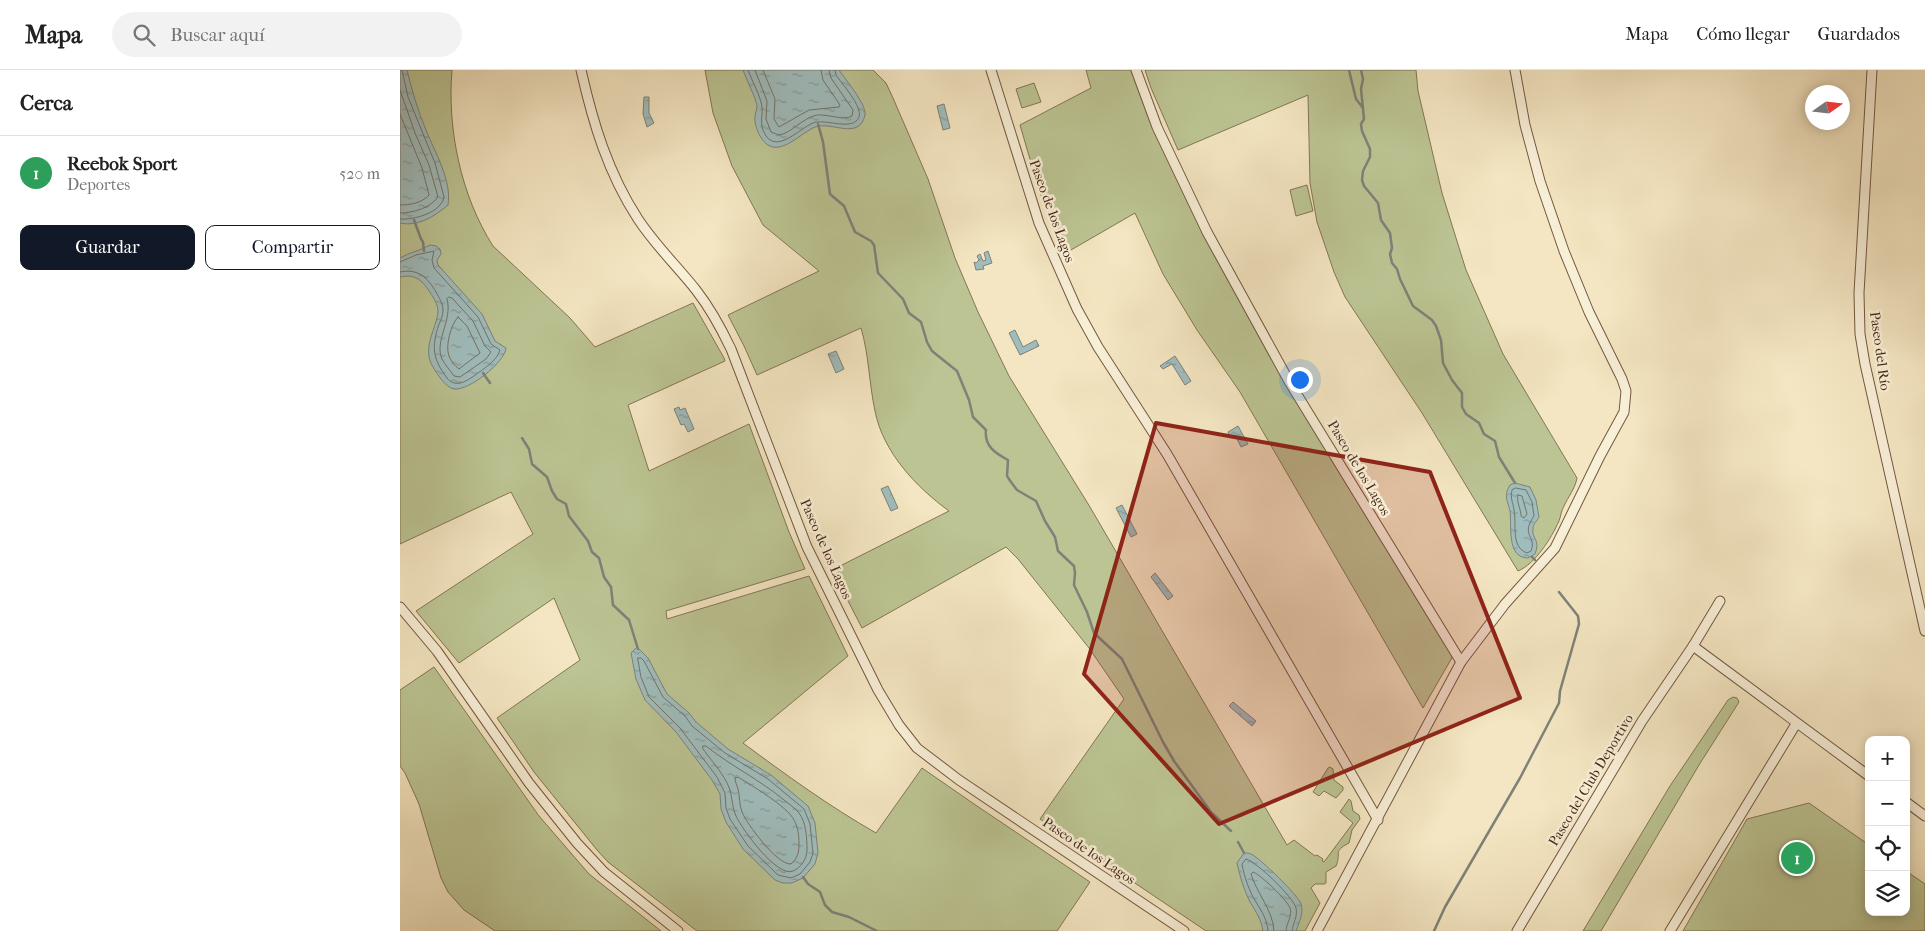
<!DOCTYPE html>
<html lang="es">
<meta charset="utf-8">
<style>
:root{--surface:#fff;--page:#f2f2f2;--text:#222;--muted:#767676;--line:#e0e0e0;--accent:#111827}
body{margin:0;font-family:"IM FELL French Canon",serif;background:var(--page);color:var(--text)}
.controls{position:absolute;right:15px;bottom:15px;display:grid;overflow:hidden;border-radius:10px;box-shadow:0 2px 12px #0003}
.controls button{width:45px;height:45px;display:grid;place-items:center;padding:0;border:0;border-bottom:1px solid var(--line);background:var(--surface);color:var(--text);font:25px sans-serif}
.compass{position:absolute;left:1405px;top:15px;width:45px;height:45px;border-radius:50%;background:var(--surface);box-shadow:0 2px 12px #0003;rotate:76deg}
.you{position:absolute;left:899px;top:309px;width:18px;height:18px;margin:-12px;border:4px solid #fff;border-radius:50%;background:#1a73e8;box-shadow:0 0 0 8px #1a73e833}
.badge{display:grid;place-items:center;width:32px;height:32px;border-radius:50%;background:var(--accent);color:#fff;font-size:16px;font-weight:700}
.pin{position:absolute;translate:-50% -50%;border:2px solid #fff;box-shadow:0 1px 5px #0006}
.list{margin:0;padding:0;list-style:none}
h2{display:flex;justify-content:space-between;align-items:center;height:65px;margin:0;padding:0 20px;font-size:21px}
h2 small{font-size:16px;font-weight:400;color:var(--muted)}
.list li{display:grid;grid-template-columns:32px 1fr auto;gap:15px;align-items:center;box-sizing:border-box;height:75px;padding:0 20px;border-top:1px solid var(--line)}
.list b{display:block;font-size:19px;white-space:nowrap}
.list p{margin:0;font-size:16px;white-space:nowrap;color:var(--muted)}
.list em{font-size:16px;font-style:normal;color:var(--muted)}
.actions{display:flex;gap:10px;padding:15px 20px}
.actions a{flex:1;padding:11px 0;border:1px solid var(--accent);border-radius:10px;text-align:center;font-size:18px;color:var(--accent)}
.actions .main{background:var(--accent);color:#fff}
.icon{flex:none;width:28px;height:28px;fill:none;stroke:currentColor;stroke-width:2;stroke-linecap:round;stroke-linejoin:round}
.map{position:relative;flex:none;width:1525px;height:861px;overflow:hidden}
header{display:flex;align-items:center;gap:30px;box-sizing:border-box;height:70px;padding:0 25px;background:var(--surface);border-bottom:1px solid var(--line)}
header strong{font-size:24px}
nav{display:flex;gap:28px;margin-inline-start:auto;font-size:18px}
.search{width:350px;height:45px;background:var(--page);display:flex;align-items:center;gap:12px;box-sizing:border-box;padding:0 18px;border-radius:28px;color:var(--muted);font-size:19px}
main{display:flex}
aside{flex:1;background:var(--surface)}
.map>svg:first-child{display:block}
.green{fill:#bcc493;stroke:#837654}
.water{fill:url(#water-ripples);stroke:#7e8279}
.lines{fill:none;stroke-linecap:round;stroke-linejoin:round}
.shore{stroke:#757368;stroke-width:1}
.stream{stroke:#7e8279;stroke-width:2.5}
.street-casing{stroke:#745840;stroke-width:11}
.street{stroke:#f8efd7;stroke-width:9}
.marked{fill:#8f2418;fill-opacity:0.2;stroke:#8f2418;stroke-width:4;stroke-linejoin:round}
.labels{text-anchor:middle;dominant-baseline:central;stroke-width:5;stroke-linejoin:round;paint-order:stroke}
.street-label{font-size:14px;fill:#4a2914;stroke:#f8efd7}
</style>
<header>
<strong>Mapa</strong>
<div class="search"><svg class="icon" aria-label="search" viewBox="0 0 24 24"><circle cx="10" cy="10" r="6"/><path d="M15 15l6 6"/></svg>Buscar aquí</div>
<nav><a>Mapa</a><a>Cómo llegar</a><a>Guardados</a></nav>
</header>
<main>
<aside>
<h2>Cerca<small></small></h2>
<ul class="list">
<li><span class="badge" style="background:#2e9e5b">1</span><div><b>Reebok Sport</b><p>Deportes</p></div><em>520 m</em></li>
</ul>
<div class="actions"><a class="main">Guardar</a><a>Compartir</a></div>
</aside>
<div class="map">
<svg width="1525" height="861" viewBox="0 0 1525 861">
<defs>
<pattern id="water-ripples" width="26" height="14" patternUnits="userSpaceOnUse" patternTransform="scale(1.25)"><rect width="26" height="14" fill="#a0bdbd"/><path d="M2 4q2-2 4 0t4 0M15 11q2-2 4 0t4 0" fill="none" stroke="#849a98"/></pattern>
</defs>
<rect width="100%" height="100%" fill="#f4e6c2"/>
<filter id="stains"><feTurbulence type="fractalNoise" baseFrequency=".004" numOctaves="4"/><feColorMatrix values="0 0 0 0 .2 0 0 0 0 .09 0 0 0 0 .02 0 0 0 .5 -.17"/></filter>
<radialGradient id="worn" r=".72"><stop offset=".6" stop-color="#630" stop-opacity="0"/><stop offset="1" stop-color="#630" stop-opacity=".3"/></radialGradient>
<!-- green -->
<g class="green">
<path d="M 0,0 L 52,0 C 47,59 61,126 93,176 L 170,248 L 195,277 L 293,233 L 324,288 L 325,291 L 228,335 L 249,401 L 349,354 L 389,462 L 405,499 L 266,541 L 267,549 L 409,506 L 448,586 L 343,673 C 386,705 429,736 476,763 L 522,698 L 577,736 L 690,812 L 657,861 L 297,861 L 208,792 L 197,780 L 134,702 L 97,648 L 180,590 L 154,528 L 59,593 L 16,541 L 133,464 L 111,422 L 0,474 Z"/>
<path d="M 305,0 L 473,0 L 486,13 L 493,28 L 528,109 L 555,188 L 578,242 L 609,306 L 690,437 L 887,775 L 894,770 L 915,786 L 917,785 L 923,789 L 922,791 L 924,792 L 953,753 L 940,742 L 949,729 L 951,731 L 953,741 L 959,745 L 960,749 L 952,760 L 949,773 C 932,782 942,782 936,796 L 926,802 L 926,813 L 924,814 L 915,814 L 911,818 L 920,833 L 905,861 L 806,861 L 640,749 L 724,629 L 689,578 L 618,489 L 606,477 L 462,558 L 432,500 L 549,441 C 516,417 483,382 475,341 C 469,313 469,285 461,258 L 357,305 L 344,276 L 328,245 L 419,201 L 363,155 L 332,96 L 313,43 Z"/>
<polygon points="686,0 732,0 755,61 813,183 858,264 1053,586 1023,638 840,322 797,260 763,204 735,143 664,184 639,120 620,55 691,18"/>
<path d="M 745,0 L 1016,0 L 1018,21 L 1042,123 L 1066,200 L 1103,284 L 1177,408 C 1175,419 1168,427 1164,436 C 1161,441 1161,446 1159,451 C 1151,469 1135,494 1118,501 L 1022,343 L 945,227 L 934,202 L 917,152 L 910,113 L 908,25 L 778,80 L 751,18 Z"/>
<polygon points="634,13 641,32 622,38 616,19"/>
<polygon points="907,115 913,141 896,146 890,120"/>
<polygon points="34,597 139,746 189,804 261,861 95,861 64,840 48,822 41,808 19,734 5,703 0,696 0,620"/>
<polygon points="1333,627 1337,628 1339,632 1299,695 1201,861 1183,861 1270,716 1328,630"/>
<polygon points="930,697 933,699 934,710 943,717 943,720 936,728 924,721 919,726 913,722 928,698"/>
<polygon points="1409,733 1469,775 1469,842 1506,842 1506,801 1525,814 1525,861 1283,861 1347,749"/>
</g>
<!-- water -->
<g class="water">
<path d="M 0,0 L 7,0 C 12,21 18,41 26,60 C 35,83 52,110 48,135 C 35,146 18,157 0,153 Z"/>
<path d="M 343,0 L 439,0 C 445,9 467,35 465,45 C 459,71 432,51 415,57 C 400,63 377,91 362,69 C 358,64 354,53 355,47 C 355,43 357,40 357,36 C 356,28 346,9 343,0 Z"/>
<polygon points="244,27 249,27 249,43 254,53 247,57 243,44"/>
<polygon points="544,34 550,58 543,60 537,36"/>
<path d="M 30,175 L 36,176 L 40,179 L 41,184 L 37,190 L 38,195 L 82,244 L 95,271 L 106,278 C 105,292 69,321 54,319 C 45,317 38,305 33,297 C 21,277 37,259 38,241 C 38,235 35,231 33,227 C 24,213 18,203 0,207 L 0,188 C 10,182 20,181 30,175 Z"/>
<polygon points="588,181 592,193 583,196 584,199 576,200 574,192 576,193 579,190 577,186 580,184 583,191 586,190 584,183"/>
<polygon points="615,260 623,277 636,270 639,276 620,285 609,263"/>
<polygon points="436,281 444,299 436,303 428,284"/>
<polygon points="775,286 791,311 785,315 772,294 763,299 760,296"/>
<polygon points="279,337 280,340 285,338 294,359 288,362 284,354 281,355 274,339"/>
<polygon points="838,356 848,374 841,377 835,365 830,367 828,362"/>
<path d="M 1115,413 L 1130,417 L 1136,430 L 1139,447 C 1137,451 1133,454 1133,458 C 1131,469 1141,469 1135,484 L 1128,488 C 1106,488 1112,455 1110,441 C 1108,431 1103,426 1110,415 Z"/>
<polygon points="488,416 498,438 491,441 481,419"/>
<polygon points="722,435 737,464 731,467 716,438"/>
<polygon points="755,503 773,526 768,530 751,507"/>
<polygon points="237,577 248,588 267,624 289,643 296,652 328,679 371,705 408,736 415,753 418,783 415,794 403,808 392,813 383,813 375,810 343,779 326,752 321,739 320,724 312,710 276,662 245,630 236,609 231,583"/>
<polygon points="833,632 856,651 852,656 829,636"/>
<path d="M 844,783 C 846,783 849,783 851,784 C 861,789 898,825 901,834 C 904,843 899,853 896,861 L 863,861 C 861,849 856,842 850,832 C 844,820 840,807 837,793 Z"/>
</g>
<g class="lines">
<!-- shore -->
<g class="shore">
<path d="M 348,0 C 352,11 358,21 361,32 C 365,44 357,52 366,66 C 378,83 400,58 413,53 C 426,48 453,62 459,47 C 463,37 442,14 436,5 L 435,0"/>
<path d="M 355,0 L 367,31 L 366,49 L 371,62 L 379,65 C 392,63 402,48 417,45 C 428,44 444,51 452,46 L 453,40 L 431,8 L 429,0"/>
<polyline points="363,0 375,29 374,49 379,57 409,40 439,37 440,35 423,10 421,0"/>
<path d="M 0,20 L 15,63 L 29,95 L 38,127 C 30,138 13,143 0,143"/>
<path d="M 0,44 L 22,98 L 29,125 C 22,133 10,135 0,135"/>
<path d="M 0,149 C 14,150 41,143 44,127 L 35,93 L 8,27 L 2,0"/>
<path d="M 0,192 L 16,185 L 34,181 L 32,190 L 34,198 L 78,247 L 91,274 L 100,280 C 97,291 83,299 74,306 C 65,312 55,318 47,308 C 33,289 31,278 39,254 C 41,250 43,245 43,240 C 43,233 39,228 36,222 C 28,208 18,198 0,202"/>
<path d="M 49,227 L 52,228 L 73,251 L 85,276 L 91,282 L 86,289 L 60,307 L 54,306 C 50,300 45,295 42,289 C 34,271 53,250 47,229 Z"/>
<path d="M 58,247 L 67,256 L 80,283 L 59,299 C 55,296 51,291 49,286 C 45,276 51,254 58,247 Z"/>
<path d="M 1116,418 L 1126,420 L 1132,432 L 1134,446 C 1120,466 1137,466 1131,481 L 1127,483 C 1110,477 1117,453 1114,440 C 1113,432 1110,429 1112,420 Z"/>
<path d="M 1118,425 L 1122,426 L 1127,444 L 1124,448 L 1121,446 C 1121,439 1116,431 1118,425 Z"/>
<polygon points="238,588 241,588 244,591 263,627 285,646 292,656 325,683 368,709 404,739 410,754 413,783 410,792 400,804 391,808 378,805 348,776 330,749 326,738 325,723 317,707 280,658 249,627 241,607"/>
<path d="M 303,676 L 306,676 C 331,696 360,710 384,730 C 389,734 395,738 399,743 C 406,752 407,768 407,780 C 407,788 401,798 393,801 C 377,808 342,759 336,746 C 331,735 333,724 327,713 C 321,701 311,690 303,679 Z"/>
<path d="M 335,708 L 338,707 C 352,716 387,736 394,750 C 398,757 399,766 399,773 C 399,782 398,788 391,794 C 377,795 347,754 342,742 C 339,734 340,727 338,719 C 337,715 335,712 335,708 Z"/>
<path d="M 868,861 C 867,849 862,842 856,832 C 849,821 844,806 842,794 L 846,789 C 856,791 894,828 896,838 C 898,846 893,853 892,861"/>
<path d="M 874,861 C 873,840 857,824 851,804 L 853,802 C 860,804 887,830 890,838 C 893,845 886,854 886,861"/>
</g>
<!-- stream -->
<g class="stream">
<polyline points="949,0 956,29 963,38"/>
<polyline points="961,0 963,9 961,19 964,49 961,54 962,61 970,79 970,87 963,101 962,110 964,116 978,133 981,150 990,163 992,178 990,184 992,193 997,199 1000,209 1013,236 1032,250 1036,256 1041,270 1043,293 1052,310 1062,323 1062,337 1066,344 1079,353 1084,364 1095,371 1099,387 1115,413"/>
<path d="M 418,54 L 423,72 L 430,124 L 444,136 L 455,162 L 471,171 L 474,175 L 478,203 L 503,229 L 509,243 L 521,252 L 527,272 L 532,281 L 557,301 L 569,330 L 573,347 L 586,360 C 584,376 595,383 608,390 L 607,406 L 611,412 L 617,420 L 636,431 L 645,451 L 655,467 L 658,481 L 674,496 L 675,503 L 674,515 L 687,542 L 694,563 L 722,589 L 763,672 L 774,691 L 811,742 L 831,761"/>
<polyline points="14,150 21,169 23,172 24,181"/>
<polyline points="83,303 90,313"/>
<polyline points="122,368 129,379 132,394 147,407 152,421 157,429 166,434 169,446 188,471 192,482 199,488 204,507 211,517 213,535 229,550 238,579"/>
<polyline points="1132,487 1135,490"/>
<polyline points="838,772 844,783"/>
<polyline points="403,807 408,814 420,822 425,835 432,842 449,847 477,861"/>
<polyline points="1034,861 1045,837 1120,708 1159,633 1160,621 1179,554 1178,546 1159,522"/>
</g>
<!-- street casing -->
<g class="street-casing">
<g id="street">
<path d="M 181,0 C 193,53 208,103 238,149 C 255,175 277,196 296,220 C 310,238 321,258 331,279 L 407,477 L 478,620 L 499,655 L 517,678 L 559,710 L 784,861"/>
<polyline points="591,0 639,153 677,239 698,277 767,384 978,750"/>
<polyline points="736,0 757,57 807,162 890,313 1061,592"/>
<polyline points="1472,0 1459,223 1460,264 1465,294 1525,561"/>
<polyline points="0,537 37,581 129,713 177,773 204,802 278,861"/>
<polyline points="1293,576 1469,706"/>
<polyline points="1506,732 1525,746"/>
<polyline points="917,861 1061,592 1105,534 1155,478 1200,386 1224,342 1226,321 1222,309 1189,242 1164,181 1140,111 1125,55 1115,0"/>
<polyline points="1117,861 1242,651 1293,576 1320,531"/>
<polyline points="1270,861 1396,654"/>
</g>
</g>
<!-- street -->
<use href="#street" class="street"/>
</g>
<!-- marked area -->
<path class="marked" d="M 756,353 L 1030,402 L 1120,628 L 819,754 L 684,604 Z"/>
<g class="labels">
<!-- street labels -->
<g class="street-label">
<text transform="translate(652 141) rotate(70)">Paseo de los Lagos</text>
<text transform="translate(1480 281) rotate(82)">Paseo del Río</text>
<text transform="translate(959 398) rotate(59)">Paseo de los Lagos</text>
<text transform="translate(426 479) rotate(66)">Paseo de los Lagos</text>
<text transform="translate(1191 710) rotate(-59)">Paseo del Club Deportivo</text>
<text transform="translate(689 781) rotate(34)">Paseo de los Lagos</text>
</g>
</g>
<rect width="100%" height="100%" filter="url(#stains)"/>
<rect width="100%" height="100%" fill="url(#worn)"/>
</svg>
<div class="controls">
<button>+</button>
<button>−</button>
<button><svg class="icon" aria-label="locate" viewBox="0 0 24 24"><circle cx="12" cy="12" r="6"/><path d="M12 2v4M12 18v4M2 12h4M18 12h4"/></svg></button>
<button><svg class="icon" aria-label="layers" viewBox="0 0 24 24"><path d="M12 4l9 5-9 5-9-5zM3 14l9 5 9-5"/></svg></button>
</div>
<svg class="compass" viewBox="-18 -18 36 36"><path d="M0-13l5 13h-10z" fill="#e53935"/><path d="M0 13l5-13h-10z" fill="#767676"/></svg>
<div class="you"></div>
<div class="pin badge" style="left:1397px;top:788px;background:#2e9e5b">1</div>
</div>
</main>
